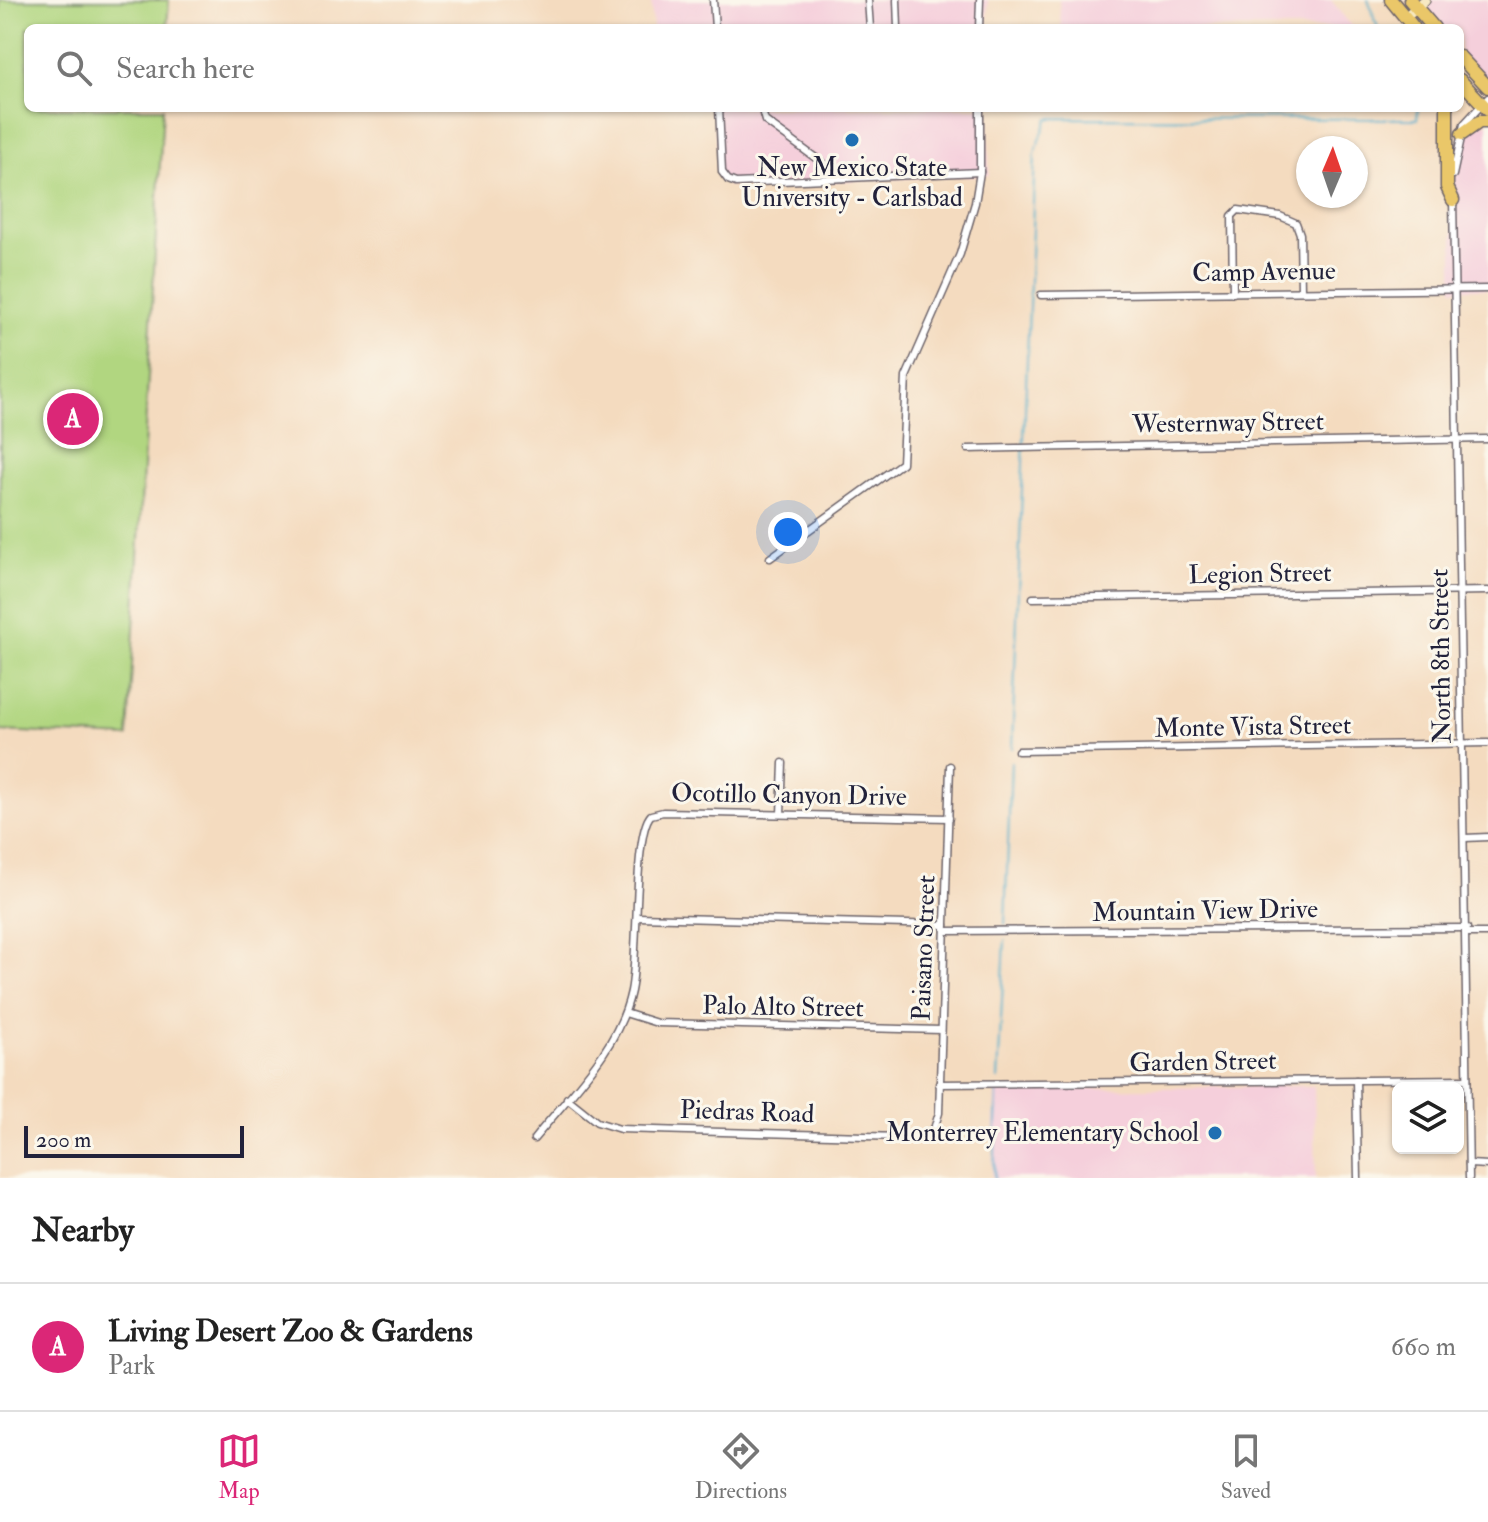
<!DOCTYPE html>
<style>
:root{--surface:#fff;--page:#f6f6f6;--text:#222;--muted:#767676;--line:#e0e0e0;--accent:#db2777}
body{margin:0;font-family:"IM FELL Double Pica",serif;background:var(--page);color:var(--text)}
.controls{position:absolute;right:24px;bottom:24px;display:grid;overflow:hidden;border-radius:12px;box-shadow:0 2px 6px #0004}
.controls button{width:72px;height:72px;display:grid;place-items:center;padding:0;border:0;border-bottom:2px solid var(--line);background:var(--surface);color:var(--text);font:40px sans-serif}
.compass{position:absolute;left:1296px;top:136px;width:72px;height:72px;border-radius:50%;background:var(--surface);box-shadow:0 2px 6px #0004;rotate:2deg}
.scale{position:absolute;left:24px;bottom:20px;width:220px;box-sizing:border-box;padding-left:8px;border:4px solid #22223b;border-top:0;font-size:22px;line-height:28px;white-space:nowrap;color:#22223b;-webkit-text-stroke:6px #fbf7ec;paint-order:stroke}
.you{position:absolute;left:788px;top:532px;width:28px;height:28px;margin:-20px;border:6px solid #fff;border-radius:50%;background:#1a73e8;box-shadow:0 0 0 12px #1a73e833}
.badge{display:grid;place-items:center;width:52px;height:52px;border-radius:50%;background:var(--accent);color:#fff;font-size:26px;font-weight:700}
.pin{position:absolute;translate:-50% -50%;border:4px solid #fff;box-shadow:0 2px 8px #0006}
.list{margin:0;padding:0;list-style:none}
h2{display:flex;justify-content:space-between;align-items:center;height:104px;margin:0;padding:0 32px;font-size:34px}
h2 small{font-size:26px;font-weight:400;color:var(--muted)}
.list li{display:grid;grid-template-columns:52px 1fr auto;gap:24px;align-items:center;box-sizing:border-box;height:128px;padding:0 32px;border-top:2px solid var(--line)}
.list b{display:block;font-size:30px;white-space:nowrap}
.list p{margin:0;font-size:26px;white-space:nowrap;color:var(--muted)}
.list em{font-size:26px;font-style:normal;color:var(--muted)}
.icon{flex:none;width:44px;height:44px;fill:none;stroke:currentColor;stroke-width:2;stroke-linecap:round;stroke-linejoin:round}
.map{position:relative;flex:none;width:1488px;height:1178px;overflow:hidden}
.search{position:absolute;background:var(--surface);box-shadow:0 2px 6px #0004;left:24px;right:24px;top:24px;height:88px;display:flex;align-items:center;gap:20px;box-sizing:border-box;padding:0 28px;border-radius:12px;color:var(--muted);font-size:30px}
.sheet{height:232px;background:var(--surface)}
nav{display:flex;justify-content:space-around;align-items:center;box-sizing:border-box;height:112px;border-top:2px solid var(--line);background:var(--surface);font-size:22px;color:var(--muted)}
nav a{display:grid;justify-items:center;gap:4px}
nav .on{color:var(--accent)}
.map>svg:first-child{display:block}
.built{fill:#f5cfdb}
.park{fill:#b1d680;stroke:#6a7c5e;stroke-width:2}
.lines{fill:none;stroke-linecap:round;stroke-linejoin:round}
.stream{stroke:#4bacca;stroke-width:2}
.street-casing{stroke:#6c6369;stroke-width:9}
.secondary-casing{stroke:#6c6369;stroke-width:12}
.highway-casing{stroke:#6c6369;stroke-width:15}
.street{stroke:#fff;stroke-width:6}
.secondary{stroke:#f7e9c3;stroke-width:9}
.highway{stroke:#eac769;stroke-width:12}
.poi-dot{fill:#1f6fb2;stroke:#fbf7ec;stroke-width:3}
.labels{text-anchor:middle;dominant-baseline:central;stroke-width:6;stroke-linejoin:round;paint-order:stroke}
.poi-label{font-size:26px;fill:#22223b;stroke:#fbf7ec}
.street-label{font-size:26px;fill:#22223b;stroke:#fbf7ec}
</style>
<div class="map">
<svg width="1488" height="1178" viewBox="0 0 1488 1178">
<rect width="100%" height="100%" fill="#fbf7ec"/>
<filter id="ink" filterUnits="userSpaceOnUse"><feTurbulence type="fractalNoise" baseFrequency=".0125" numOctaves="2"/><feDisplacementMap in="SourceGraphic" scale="16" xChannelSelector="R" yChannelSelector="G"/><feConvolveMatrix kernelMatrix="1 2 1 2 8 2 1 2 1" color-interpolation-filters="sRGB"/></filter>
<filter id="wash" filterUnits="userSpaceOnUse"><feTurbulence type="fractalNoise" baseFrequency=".006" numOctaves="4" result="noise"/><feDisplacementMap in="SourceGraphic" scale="32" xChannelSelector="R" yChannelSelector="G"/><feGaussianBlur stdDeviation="1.8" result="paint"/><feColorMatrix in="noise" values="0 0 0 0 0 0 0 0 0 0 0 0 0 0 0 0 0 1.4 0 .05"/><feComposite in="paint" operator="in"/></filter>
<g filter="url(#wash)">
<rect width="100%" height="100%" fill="#f4dbbf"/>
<!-- built -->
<g class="built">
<polygon points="651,0 988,0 986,28 653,28"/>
<polygon points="1059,0 1331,0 1353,28 1061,28"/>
<polygon points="1425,0 1488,0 1488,87 1460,57 1460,28 1434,28 1416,8"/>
<polygon points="714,108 988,108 989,175 727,186 718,172"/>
<polygon points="1488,122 1488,289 1453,289 1453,175 1462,134"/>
<polygon points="1314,1086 1316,1178 992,1178 995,1090"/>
</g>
<!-- park -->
<polygon class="park" points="0,0 169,0 167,28 28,28 28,108 163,108 128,737 0,731"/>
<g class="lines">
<!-- stream -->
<g class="stream">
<polyline points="1368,0 1378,28"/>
<polyline points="1012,748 1035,153 1048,118 1417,119 1418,108"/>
<polyline points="1005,924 1011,762"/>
<polyline points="998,1079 1005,940"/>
<polyline points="994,1178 997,1093"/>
</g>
</g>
</g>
<g filter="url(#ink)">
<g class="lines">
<!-- street casing -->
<g class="street-casing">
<g id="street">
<polyline points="713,0 715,28"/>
<polyline points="868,0 870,28"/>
<polyline points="897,0 898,28"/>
<polyline points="979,28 980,0"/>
<polyline points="719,108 722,172 728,180 736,183 980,172"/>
<polyline points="763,114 765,121 843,178"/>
<polyline points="1453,175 1464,124 1488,98"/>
<polyline points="1453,198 1469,1178"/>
<polyline points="1233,293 1232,216 1238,210 1280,216 1296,223 1300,234 1301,291"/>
<polyline points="1041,295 1488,289"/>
<polyline points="968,449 1488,439"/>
<polyline points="770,558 902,463 906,377 960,254 975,203 980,172 980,108"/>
<polyline points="1033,598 1488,591"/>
<polyline points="1018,751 1488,743"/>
<polyline points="781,814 783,763"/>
<polyline points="1465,838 1488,837"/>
<polyline points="638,917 945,925"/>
<polyline points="945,931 1467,928"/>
<polyline points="1467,933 1488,933"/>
<polyline points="625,1013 657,1023 941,1030"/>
<polyline points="1356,1080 1358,1178"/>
<polyline points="939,1084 1467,1079"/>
<polyline points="567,1098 597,1122 620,1129 899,1137 923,1135 934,1129 939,1113 950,766"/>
<path d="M 534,1139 C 570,1094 619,1049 631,991 C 639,956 633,833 651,815 L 663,812 L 949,818"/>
<polyline points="1469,1164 1488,1165"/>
</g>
</g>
<!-- secondary casing -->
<g class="secondary-casing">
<polyline id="secondary" points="1405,17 1425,0"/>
</g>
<!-- highway casing -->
<g class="highway-casing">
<g id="highway">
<polyline points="1391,0 1414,28"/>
<polyline points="1410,0 1434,28"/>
<polyline points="1460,57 1488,87"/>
<polyline points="1460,80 1488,110"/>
<polyline points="1447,108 1447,187 1453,200"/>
<polyline points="1462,134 1479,122 1488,122"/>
</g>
</g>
<!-- street -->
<use href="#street" class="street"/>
<!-- secondary -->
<use href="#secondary" class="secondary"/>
<!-- highway -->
<use href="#highway" class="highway"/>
</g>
</g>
<!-- markers -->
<g class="poi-dot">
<circle cx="852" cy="140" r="8"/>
<circle cx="1215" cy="1133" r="8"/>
</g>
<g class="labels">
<!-- poi labels -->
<g class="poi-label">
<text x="852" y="168">New Mexico State<tspan x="852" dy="30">University - Carlsbad</tspan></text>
<text x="1199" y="1133" text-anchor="end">Monterrey Elementary School</text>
</g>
<!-- street labels -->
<g class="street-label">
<text transform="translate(1264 272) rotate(-1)">Camp Avenue</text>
<text transform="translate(1228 423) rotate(-1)">Westernway Street</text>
<text transform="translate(1260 574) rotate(-1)">Legion Street</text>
<text transform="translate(1441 656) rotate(-91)">North 8th Street</text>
<text transform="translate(1253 727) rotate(-1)">Monte Vista Street</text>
<text transform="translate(789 795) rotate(1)">Ocotillo Canyon Drive</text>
<text transform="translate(1205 911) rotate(-1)">Mountain View Drive</text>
<text transform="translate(924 948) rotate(-88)">Paisano Street</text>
<text transform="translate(783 1007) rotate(1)">Palo Alto Street</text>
<text transform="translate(1203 1062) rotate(-1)">Garden Street</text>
<text transform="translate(747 1112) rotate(2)">Piedras Road</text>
</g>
</g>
</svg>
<div class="controls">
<button><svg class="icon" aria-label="layers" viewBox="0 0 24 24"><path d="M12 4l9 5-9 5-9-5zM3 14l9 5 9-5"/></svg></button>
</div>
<svg class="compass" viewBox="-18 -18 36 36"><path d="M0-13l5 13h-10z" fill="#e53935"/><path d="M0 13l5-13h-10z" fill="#767676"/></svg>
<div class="scale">200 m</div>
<div class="you"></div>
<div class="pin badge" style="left:73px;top:419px">A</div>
<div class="search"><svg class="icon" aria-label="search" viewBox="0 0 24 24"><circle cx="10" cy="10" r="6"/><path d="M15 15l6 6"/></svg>Search here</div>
</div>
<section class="sheet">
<h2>Nearby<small></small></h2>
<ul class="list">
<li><span class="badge">A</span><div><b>Living Desert Zoo &amp; Gardens</b><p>Park</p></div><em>660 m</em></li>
</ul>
</section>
<nav>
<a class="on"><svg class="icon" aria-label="map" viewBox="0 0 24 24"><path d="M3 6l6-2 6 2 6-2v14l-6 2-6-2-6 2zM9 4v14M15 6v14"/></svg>Map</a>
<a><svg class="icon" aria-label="directions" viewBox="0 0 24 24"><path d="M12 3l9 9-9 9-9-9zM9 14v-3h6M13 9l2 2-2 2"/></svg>Directions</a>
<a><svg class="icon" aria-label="saved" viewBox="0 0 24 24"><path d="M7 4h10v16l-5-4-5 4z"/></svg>Saved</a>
</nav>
